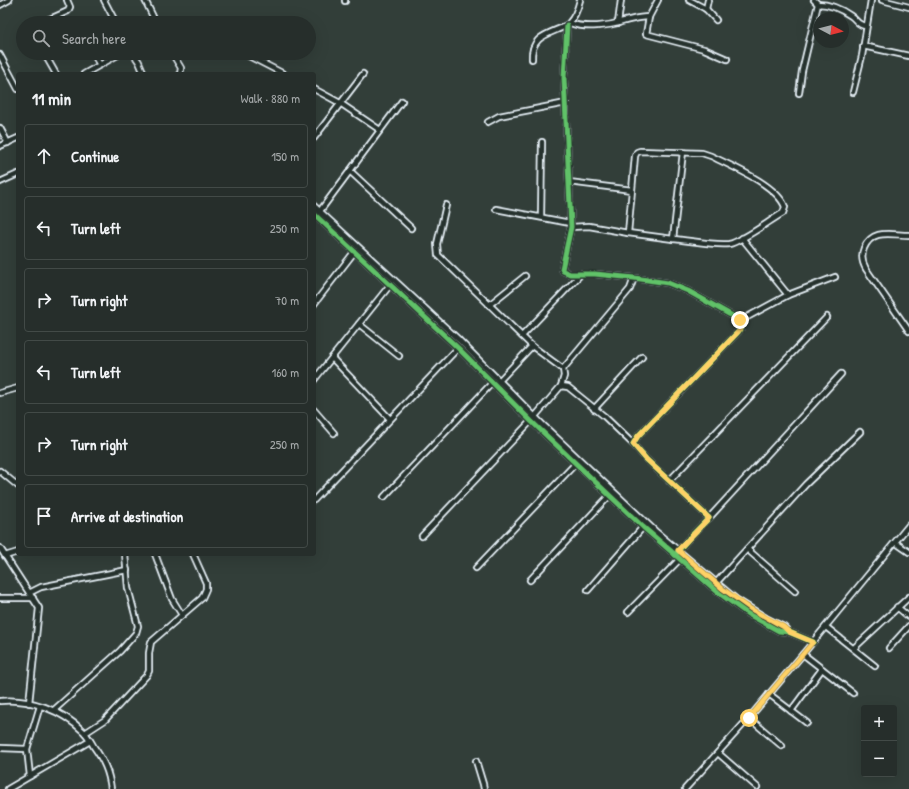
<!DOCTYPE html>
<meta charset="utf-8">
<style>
:root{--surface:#262e2b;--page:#323a37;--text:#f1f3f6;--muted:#a4a8a9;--line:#424a47}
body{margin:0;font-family:"Patrick Hand",sans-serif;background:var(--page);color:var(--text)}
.controls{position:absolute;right:12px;bottom:12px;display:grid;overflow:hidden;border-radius:4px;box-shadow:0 4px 16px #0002}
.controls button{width:36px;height:36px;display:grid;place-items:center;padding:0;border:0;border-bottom:1px solid var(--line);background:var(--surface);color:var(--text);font:20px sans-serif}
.compass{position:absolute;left:813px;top:12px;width:36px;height:36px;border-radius:50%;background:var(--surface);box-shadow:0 4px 16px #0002;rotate:97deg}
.stop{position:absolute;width:12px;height:12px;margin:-9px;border:3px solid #ffd166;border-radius:50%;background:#fff}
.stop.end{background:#ffd166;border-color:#fff;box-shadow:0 1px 4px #0008}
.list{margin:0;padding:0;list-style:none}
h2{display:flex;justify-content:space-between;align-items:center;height:52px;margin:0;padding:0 16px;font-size:17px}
h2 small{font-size:13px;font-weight:400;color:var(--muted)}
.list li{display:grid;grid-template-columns:26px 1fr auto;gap:12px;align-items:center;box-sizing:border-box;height:64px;margin:0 8px 8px;padding:0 8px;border:1px solid var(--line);border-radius:4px}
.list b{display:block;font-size:15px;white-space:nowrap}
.list em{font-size:13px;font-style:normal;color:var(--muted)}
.icon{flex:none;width:22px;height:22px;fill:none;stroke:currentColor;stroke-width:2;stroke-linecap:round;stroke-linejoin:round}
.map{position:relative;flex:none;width:909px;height:789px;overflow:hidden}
.search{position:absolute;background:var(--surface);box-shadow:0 4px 16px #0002;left:16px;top:16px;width:300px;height:44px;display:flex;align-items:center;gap:10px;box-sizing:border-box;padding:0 14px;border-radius:22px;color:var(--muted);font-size:15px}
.panel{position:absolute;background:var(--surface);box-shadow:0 4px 16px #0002;left:16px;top:72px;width:300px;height:484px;border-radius:4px}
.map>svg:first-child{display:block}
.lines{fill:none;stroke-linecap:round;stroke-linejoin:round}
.minor-casing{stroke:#e8f1f8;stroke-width:8}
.minor{stroke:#26332d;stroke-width:4.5}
.cycleway-casing{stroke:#26332d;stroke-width:8}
.cycleway{stroke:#61c268;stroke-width:5}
.route{stroke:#ffd166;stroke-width:5}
</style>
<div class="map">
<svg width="909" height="789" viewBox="0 0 909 789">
<rect width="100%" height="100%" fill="#323e39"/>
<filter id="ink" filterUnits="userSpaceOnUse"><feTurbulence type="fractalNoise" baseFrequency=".025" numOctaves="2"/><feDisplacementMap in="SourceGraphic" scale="8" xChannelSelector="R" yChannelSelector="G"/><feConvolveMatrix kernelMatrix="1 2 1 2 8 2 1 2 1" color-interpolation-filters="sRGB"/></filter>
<g filter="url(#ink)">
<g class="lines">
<!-- minor casing -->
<g class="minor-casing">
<g id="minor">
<polyline points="104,0 116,23"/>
<polyline points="145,0 156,23"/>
<polyline points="658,0 649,17 646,34 704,49 727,59"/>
<polyline points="689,0 706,9 716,20"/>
<path d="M 814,0 L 818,4 C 830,4 841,9 851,16 C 857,20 857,25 866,26"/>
<polyline points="882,0 909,7"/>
<polyline points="345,1 345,0"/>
<polyline points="0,5 9,0"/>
<polyline points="706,9 708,0"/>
<polyline points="41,23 68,11 70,7 67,0"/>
<path d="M 570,23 C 585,29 609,26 625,21 C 634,19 639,17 649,17"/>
<polyline points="618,23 621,0"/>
<polyline points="567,25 564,78 571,227 562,269 563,271 570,274 595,274 634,278 668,283 688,291 736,318 742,324 741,328 738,332 638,436 633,444 646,459 709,518 690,537 675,555"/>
<polyline points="863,46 909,56"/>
<polyline points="44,53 56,74"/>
<polyline points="93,53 100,65 121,53"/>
<polyline points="133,53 139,62 144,74"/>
<polyline points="172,53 181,68 180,74"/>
<polyline points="245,54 284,74"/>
<polyline points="0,55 18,89"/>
<polyline points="46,57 54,53"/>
<path d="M 532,59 C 531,38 545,35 561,28 C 564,26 567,25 569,23 C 575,17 578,8 580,0"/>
<polyline points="84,74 100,65"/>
<polyline points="314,89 340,103 380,130"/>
<polyline points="853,92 862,56 871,0"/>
<polyline points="799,93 802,71 818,4"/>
<polyline points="488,122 499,116 566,103"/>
<polyline points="0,128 8,143"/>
<polyline points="314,138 363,74"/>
<polyline points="0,146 18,138"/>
<polyline points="350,171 411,228"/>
<polyline points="0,182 18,174"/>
<polyline points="569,182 632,190 628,233 589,226 571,227"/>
<path d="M 632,190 L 635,156 L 637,152 L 640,151 L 702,153 L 711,156 C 731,166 777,185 785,207 L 783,213 C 769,221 743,241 729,244 C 715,246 688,240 673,239"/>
<polyline points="446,205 437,244 438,255 532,346"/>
<polyline points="314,206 459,340 545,427 655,531 737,600 766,618 784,627 789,632"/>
<polyline points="496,209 570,223"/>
<polyline points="320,211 402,101"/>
<polyline points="314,214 458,348 531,421 643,527 680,559 719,593 748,614 779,631 789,632 813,642"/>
<polyline points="541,217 542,142"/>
<polyline points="628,233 673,239 683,152"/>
<path d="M 909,235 C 891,235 873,228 864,248 C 861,255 862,262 866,269 L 909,331"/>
<polyline points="742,238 788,295"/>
<polyline points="314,304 355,251"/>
<polyline points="489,305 525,276"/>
<polyline points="740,321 788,295 835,277"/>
<polyline points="359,324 399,356"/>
<polyline points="522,336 581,274"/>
<polyline points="332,358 390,419"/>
<polyline points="314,380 390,285"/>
<polyline points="499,381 532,346 563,369"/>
<polyline points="561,386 568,387 604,416 633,444"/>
<polyline points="0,393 18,388"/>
<polyline points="594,409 642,357"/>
<polyline points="314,410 334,433"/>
<polyline points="0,471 18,486"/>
<polyline points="669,481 827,317"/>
<polyline points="384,497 493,382"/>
<polyline points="314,500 458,348"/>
<polyline points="709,518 841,374"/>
<polyline points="422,536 531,421 561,386 564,376 563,369 630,289 634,278"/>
<polyline points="896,543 909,552"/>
<polyline points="0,548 39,608 29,703"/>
<polyline points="747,549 795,591"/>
<polyline points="155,554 172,599 182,615"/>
<polyline points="5,556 18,552"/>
<polyline points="476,568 577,462"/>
<polyline points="530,580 611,494"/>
<polyline points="716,583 806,484 860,432"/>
<polyline points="588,590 643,527"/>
<polyline points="29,593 41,587 127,570"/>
<polyline points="0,598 33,598"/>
<polyline points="897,607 909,617"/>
<polyline points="628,612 680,559"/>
<polyline points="826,627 875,666"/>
<polyline points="854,648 909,597"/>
<polyline points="889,648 909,626"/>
<polyline points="803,654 853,693"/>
<polyline points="769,694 807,723"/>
<path d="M 0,701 C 30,698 62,710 84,732 C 88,736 91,742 94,747 C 104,761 109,772 111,789"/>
<polyline points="54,710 120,651 136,633 138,626 128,588 125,554"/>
<polyline points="791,711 822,669"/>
<polyline points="749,718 782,746"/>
<polyline points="85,733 105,720 147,675 149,671 149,653 151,642 202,598 206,589 206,583 193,554"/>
<polyline points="0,748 27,749"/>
<polyline points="718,753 757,787"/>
<polyline points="476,761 483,784 484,789"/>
<polyline points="30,776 27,749 40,706"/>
<polyline points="8,789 90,741"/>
<polyline points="685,789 749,718 803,654 909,525"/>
</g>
</g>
<!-- minor -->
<use href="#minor" class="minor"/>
<!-- cycleway casing -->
<g class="cycleway-casing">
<g id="cycleway">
<polyline points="567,25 564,78 571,227 562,269 563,271 570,274 595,274 634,278 668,283 688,291 736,318 742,324 741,328 738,332 638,436 633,444 646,459 709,518 690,537 675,555"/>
<polyline points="314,214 458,348 531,421 643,527 680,559 719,593 748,614 779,631 789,632 813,642"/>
</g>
</g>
<!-- cycleway -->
<use href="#cycleway" class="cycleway"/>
</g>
</g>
<g class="lines" filter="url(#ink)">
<!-- route -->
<path class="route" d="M 740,320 C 743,325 741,328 738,332 L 638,436 L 633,444 L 646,459 L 709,518 L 678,550 L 723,589 L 751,609 L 784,627 L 789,632 L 813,642 L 749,718"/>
</g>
</svg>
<div class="controls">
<button>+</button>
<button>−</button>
</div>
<svg class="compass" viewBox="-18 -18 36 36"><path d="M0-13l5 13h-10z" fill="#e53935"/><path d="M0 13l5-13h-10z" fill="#a4a8a9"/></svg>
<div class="stop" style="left:749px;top:718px"></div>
<div class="stop end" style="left:740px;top:320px"></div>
<div class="search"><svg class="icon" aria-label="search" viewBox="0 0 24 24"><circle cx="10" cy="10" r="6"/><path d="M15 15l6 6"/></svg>Search here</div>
<section class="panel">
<h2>11 min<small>Walk · 880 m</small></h2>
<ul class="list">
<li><svg class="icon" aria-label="ahead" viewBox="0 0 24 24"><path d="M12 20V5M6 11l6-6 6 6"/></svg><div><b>Continue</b></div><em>150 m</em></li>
<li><svg class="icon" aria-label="left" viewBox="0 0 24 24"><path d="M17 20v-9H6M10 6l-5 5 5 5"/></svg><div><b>Turn left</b></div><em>250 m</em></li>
<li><svg class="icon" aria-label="right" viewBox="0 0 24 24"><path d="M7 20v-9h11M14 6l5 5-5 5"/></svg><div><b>Turn right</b></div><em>70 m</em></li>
<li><svg class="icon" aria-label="left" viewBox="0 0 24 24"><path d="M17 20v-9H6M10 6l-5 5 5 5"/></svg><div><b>Turn left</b></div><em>160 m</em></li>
<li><svg class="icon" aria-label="right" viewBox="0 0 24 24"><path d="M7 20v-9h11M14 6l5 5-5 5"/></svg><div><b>Turn right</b></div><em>250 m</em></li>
<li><svg class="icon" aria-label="arrive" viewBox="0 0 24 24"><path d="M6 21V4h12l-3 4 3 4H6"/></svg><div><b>Arrive at destination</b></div></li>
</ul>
</section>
</div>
